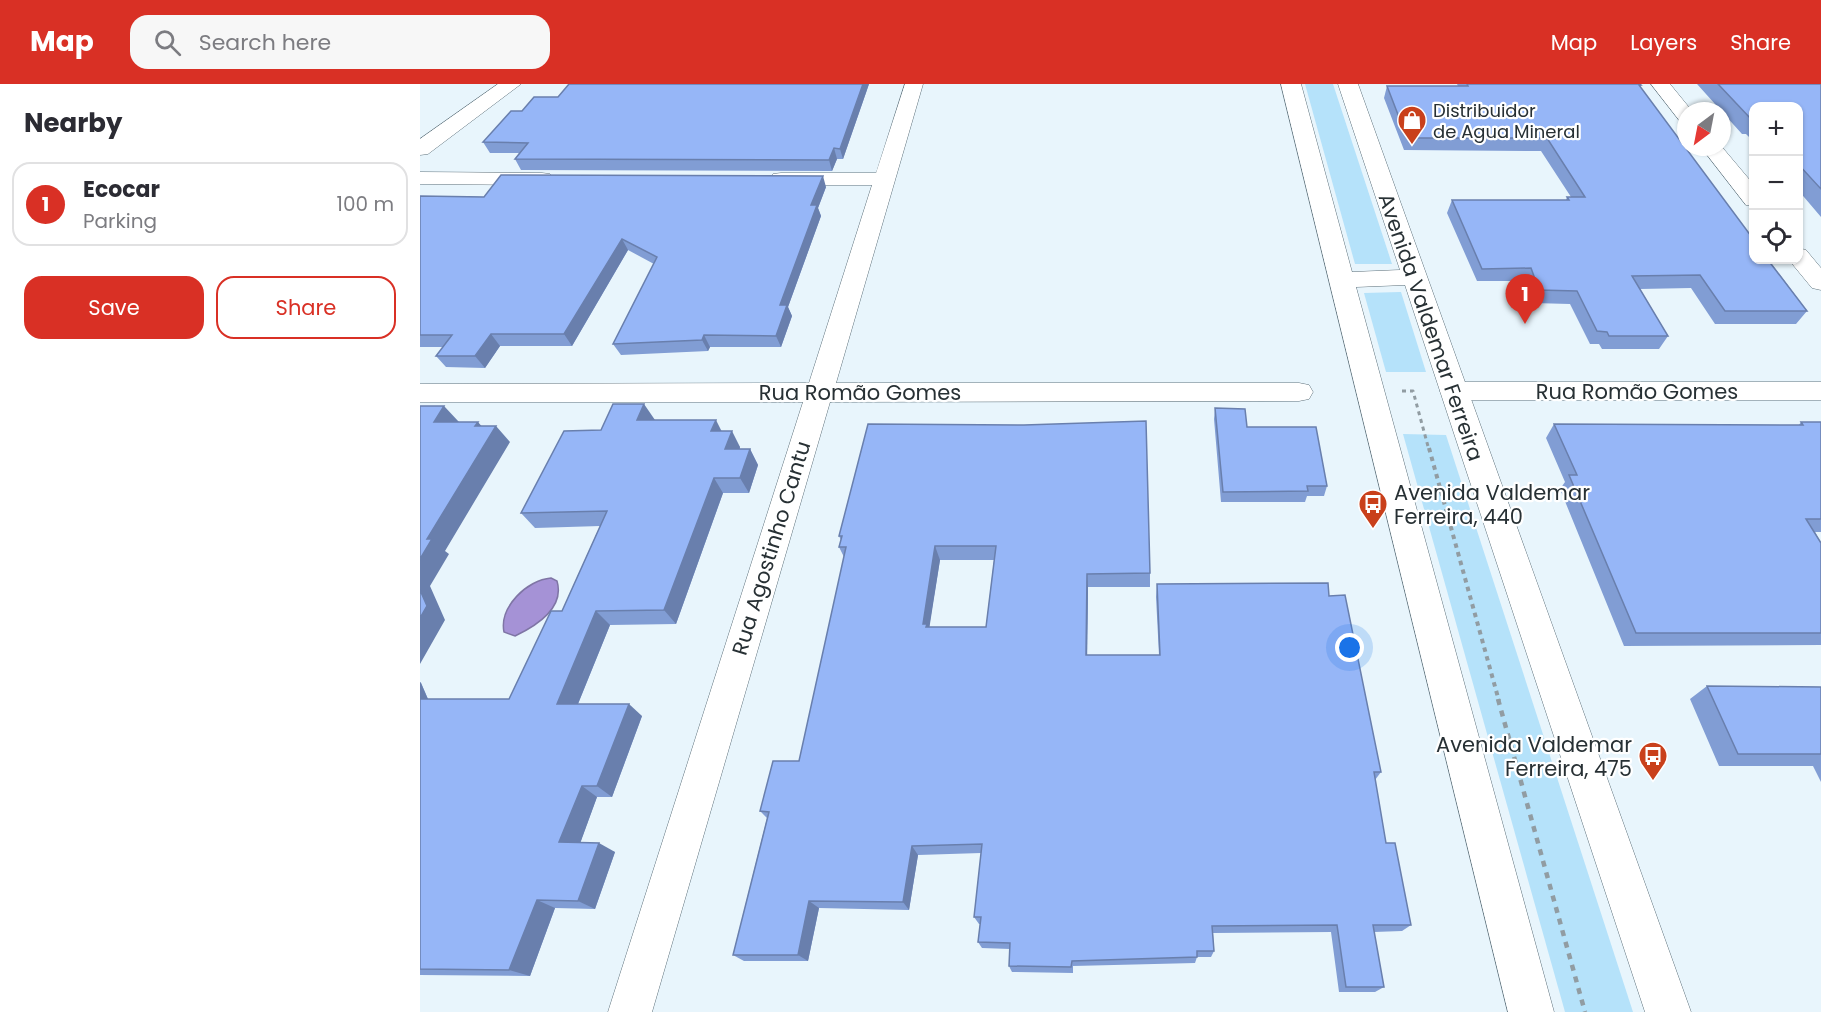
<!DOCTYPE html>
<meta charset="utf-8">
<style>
:root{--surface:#fff;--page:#f7f7f7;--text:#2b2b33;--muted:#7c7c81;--line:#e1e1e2;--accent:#d93025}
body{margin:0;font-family:Poppins,sans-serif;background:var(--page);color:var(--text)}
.controls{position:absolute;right:18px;top:18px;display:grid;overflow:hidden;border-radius:12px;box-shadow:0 2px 4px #0004}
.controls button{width:54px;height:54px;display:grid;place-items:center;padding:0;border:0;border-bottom:2px solid var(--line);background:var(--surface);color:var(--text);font:30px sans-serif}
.compass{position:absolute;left:1257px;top:18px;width:54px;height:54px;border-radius:50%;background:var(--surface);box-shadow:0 2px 4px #0004;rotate:212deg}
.you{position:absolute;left:930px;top:564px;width:21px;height:21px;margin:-15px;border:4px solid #fff;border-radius:50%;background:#1a73e8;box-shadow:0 0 0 9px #1a73e833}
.badge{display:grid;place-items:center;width:39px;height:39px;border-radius:50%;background:var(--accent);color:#fff;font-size:20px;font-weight:700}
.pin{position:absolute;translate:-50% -50px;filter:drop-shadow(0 2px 3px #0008)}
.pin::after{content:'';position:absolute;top:32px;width:21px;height:18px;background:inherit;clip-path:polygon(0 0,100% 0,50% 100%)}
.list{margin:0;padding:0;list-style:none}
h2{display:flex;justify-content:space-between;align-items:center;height:78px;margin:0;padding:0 24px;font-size:26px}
h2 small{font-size:20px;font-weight:400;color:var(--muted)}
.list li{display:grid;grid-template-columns:39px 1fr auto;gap:18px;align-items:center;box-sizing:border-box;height:84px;margin:0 12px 12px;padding:0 12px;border:2px solid var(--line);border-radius:18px}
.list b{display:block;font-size:22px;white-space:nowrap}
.list p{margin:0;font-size:20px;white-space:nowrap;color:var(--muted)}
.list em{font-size:20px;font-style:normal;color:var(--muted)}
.actions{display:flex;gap:12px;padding:18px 24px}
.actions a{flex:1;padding:14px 0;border:2px solid var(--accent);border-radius:18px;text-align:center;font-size:21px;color:var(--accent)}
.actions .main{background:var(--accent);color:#fff}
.icon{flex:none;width:33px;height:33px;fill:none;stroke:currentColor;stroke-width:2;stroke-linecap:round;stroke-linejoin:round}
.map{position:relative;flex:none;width:1401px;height:928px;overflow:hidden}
header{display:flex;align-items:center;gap:36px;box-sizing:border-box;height:84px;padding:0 30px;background:var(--accent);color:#fff}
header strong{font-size:28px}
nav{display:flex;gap:33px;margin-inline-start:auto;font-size:21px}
.search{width:420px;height:54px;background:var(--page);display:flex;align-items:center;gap:15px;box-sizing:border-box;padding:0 21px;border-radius:18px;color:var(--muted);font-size:22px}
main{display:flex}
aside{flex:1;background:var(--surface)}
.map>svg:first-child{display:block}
.green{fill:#b5e2fa}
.water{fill:#a592d6;stroke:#7f75a5;stroke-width:1.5}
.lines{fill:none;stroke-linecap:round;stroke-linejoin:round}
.minor-casing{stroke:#5e717b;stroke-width:1}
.secondary-casing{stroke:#5e717b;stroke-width:1}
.path-far2{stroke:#919ca2;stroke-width:3;stroke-dasharray:4 4;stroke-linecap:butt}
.path-far1{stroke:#919ca2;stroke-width:4;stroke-dasharray:4.5 4.5;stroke-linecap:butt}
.path{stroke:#919ca2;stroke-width:4.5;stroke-dasharray:6 6;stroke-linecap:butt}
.minor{fill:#fff;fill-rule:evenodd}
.secondary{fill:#fff;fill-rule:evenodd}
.wall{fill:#819dd4;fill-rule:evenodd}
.shaded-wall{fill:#697fad}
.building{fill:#96b6f7;stroke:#697fad;stroke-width:1.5;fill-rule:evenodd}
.labels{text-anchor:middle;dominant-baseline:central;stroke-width:4.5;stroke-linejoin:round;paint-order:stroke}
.far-poi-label{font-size:18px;fill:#273034;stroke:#fff;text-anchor:start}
.street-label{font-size:21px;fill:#273034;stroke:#fff}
.poi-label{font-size:21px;fill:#273034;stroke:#fff;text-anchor:start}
</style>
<header>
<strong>Map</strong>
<div class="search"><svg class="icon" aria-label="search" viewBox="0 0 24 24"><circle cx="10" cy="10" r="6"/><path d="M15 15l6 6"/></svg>Search here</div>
<nav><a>Map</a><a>Layers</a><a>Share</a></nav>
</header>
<main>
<aside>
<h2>Nearby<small></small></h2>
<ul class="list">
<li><span class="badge">1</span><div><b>Ecocar</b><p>Parking</p></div><em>100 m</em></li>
</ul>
<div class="actions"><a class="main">Save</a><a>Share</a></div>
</aside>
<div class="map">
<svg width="1401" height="928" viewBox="0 0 1401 928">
<rect width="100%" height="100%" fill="#e8f5fc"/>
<!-- green -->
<g class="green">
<polygon points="885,0 913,0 972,180 935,180"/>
<polygon points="980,208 981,208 1006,288 966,288 944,209"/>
<polygon points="983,350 1026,351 1213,928 1145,928"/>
</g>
<!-- water -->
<path class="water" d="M 131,494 L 137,497 C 145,524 116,542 95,552 L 84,548 C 79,523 107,496 131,494 Z"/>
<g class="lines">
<!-- minor casing -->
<g class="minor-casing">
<g id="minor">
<polygon points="485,0 503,0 416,299 879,299 889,301 893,308 889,315 879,317 410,318 232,928 188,928 383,318 0,318 0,300 389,299 452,101 361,101 353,100 350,95 353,90 361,89 456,89"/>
<polygon points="1231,0 1250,0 1272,27 1266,27 1266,38 1259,36"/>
<polygon points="1281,63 1302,63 1334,101 1334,122 1326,121"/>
<polygon points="0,88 122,89 130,90 133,95 130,100 122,101 0,100"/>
<polygon points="1378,164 1386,166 1401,184 1401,206 1392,204 1369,176 1378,176"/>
<polygon points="1034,298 1401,298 1401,316 1034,316 1024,314 1020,307 1024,300"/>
</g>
</g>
<!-- secondary casing -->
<g class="secondary-casing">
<g id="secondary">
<polygon points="78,0 101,0 8,70 0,71 0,55"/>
<polygon points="861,0 881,0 932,188 980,186 918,0 938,0 1271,928 1225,928 985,201 936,203 1134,928 1088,928"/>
</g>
</g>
<!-- path-far2 -->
<polyline class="path-far2" points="982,307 993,307 1009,366"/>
<!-- path-far1 -->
<polyline class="path-far1" points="1009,364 1079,617"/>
<!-- path -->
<polyline class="path" points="1078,615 1165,928"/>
<!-- minor -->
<use href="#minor" class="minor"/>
<!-- secondary -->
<use href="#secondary" class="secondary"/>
</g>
<!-- wall -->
<g class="wall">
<polygon points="449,0 423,75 417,75 412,87 101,86 95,75 99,69 70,69 63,58 102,27 138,13"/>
<polygon points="1037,0 1220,0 1221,1 1220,3 1387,227 1376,240 1295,240 1271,204 1220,205 1248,252 1239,265 1182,265 1179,260 1170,260 1150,220 1113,219 1105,197 1057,197 1027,129 1032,116 1146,116 1147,113 1151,113 1121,67 984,66 964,14 967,2 1038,2"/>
<polygon points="1277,0 1401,0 1401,133 1378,106 1378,22 1334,22 1334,58 1326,50 1322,50"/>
<polygon points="406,103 398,124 401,132 368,223 372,232 361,263 290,263 288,267 201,271 193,260 234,180 208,166 152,262 80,262 65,284 26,283 16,272 23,263 0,263 0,112 64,113"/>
<polygon points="795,324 827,343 907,402 904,412 887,412 885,418 801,418 794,335"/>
<polygon points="235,336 302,347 320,363 320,365 330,365 338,381 329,409 303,409 256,540 190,541 158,620 222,632 192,713 177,713 160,759 195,768 175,825 135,824 110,892 0,891 0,598 1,599 8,615 89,615 142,527 180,442 115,444 101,429 181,346"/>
<polygon points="1381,338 1401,338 1401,448 1395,448 1401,459 1401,561 1204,562 1140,405 1145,398 1126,354 1134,340 1379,341"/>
<path d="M 448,340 L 730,489 L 730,503 L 668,503 L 667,571 L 739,571 L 736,513 L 737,500 L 909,512 L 961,688 L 955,696 L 966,759 L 991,841 L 982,847 L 954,848 L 964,903 L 955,908 L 919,908 L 911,848 L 793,849 L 794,867 L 791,873 L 777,873 L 775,879 L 653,882 L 653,889 L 592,888 L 589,882 L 590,865 L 562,864 L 558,858 L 560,840 L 559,840 L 554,833 L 561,769 L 498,771 L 489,826 L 399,824 L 388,877 L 324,877 L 313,871 L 347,734 L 340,727 L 379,677 L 424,473 L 419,463 L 421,456 L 419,452 ZM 520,476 L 574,476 L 566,543 L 509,543 Z"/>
<polygon points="1287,602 1401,603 1401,698 1393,682 1299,682 1270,615"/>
</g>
<!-- shaded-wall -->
<g class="shaded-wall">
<polygon points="443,0 449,0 423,75 420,65"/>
<polygon points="414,64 417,75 412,87 409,76"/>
<polygon points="403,92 406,103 398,124 401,132 368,223 372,232 361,263 356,252 360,221 391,121"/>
<polygon points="202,155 208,166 152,262 144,250"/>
<polygon points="71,250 80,262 65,284 55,272"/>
<polygon points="284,251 290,263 288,267 282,256"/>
<polygon points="224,320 235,336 217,336"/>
<polygon points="24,322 39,338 14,338"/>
<polygon points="296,336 304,352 291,347"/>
<polygon points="58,338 70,352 76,342 90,358 25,467 29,470 10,502 25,536 0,580 0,475 7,455 55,342"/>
<polygon points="312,347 320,363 314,381 305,365"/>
<polygon points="330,365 338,381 329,409 320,394"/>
<polygon points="294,394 303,409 256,540 244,526"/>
<polygon points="515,462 520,476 509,546 503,540"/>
<polygon points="667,490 668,503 667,583 666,571"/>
<polygon points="176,527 190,541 153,632 137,620"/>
<polygon points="0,598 1,599 13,627 0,619"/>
<polygon points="209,620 222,632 192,713 177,702"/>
<polygon points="162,702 177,713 157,768 139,758"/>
<polygon points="179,759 195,768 175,825 158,817"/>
<polygon points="492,762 498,771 489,826 483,818"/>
<polygon points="117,816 135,824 110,892 89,886"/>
<polygon points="389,817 399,824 388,877 378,871"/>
</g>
<!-- building -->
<g class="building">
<polygon points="149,0 443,0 420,65 414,64 409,76 95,75 108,59 63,58 91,27 102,27 114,13 138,13"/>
<polygon points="1047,0 1220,0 1221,1 1219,1 1334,156 1334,176 1348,176 1387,227 1305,227 1280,191 1212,192 1248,252 1189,252 1187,248 1177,247 1157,207 1119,206 1111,184 1062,185 1032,116 1149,116 1147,113 1165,113 1127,54 987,54 967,2 1048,2"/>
<polygon points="1298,0 1401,0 1401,105 1378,80 1378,22 1334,22 1334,35 1331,35"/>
<polygon points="81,91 403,92 391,121 397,121 360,221 367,221 356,252 284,251 282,256 193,260 237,173 202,155 144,250 71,250 55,272 16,272 32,251 0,251 0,112 64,113"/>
<polygon points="193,320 224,320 217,336 296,336 291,347 312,347 305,365 330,365 320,394 294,394 244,526 176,527 137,620 209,620 177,702 162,702 139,758 179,759 158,817 117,816 89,886 0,885 0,615 89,615 131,527 142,527 187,427 101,429 144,347 181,346"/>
<polygon points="0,322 24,322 14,338 58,338 55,342 76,342 7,455 12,455 0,475"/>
<polygon points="795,324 825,325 827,343 896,343 907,402 887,402 888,407 803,408"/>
<path d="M 726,337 L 730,489 L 667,490 L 666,571 L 740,571 L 737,500 L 908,499 L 909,512 L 925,511 L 961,688 L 954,688 L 966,759 L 975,759 L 991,841 L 953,841 L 964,903 L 926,903 L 917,841 L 792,842 L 794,867 L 777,867 L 777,873 L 652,877 L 651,883 L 589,882 L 590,859 L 558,858 L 561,833 L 554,833 L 562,760 L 492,762 L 483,818 L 389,817 L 378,871 L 313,871 L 349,728 L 340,727 L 353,677 L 379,677 L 426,463 L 419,463 L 422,452 L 419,452 L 448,340 L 604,341 ZM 515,462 L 576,462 L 566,543 L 506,543 L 507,540 L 503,540 Z"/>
<polygon points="1381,338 1401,338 1401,435 1386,435 1401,459 1401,549 1216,549 1149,391 1157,391 1134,340 1383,341"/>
<polygon points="0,506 7,522 0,534"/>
<polygon points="1287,602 1401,603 1401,670 1318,670"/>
</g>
<!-- icons -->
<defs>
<g id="shop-pin" transform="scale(1.5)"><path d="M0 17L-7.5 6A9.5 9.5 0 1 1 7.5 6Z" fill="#c9401b" stroke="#fff"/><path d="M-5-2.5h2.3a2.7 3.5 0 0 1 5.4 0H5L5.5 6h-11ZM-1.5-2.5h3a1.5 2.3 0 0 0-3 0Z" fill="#fff"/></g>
<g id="bus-pin" transform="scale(1.5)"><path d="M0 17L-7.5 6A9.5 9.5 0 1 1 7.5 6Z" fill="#c9401b" stroke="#fff"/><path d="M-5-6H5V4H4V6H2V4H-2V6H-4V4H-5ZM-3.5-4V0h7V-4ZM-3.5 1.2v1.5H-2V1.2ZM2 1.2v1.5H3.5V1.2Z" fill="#fff"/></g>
</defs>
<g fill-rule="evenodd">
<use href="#shop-pin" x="992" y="36"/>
<use href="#bus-pin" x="953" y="420"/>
<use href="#bus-pin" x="1233" y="672"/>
</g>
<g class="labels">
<!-- far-poi labels -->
<g class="far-poi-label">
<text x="1013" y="26">Distribuidor<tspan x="1013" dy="21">de Agua Mineral</tspan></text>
</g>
<!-- street labels -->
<g class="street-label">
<text transform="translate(1011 243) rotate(71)">Avenida Valdemar Ferreira</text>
<text x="1217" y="307">Rua Romão Gomes</text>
<text x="440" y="308">Rua Romão Gomes</text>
<text transform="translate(351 464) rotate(-73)">Rua Agostinho Cantu</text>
</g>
<!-- poi labels -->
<g class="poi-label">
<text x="974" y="408">Avenida Valdemar<tspan x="974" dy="24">Ferreira, 440</tspan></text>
<text x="1212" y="660" text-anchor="end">Avenida Valdemar<tspan x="1212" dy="24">Ferreira, 475</tspan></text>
</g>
</g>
</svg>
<div class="controls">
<button>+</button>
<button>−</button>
<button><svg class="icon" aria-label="locate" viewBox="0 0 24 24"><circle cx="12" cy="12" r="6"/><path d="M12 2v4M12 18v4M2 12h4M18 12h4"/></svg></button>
</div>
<svg class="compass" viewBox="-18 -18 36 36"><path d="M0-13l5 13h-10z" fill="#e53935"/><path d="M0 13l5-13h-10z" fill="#7c7c81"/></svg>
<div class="you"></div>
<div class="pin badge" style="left:1105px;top:240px">1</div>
</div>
</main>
